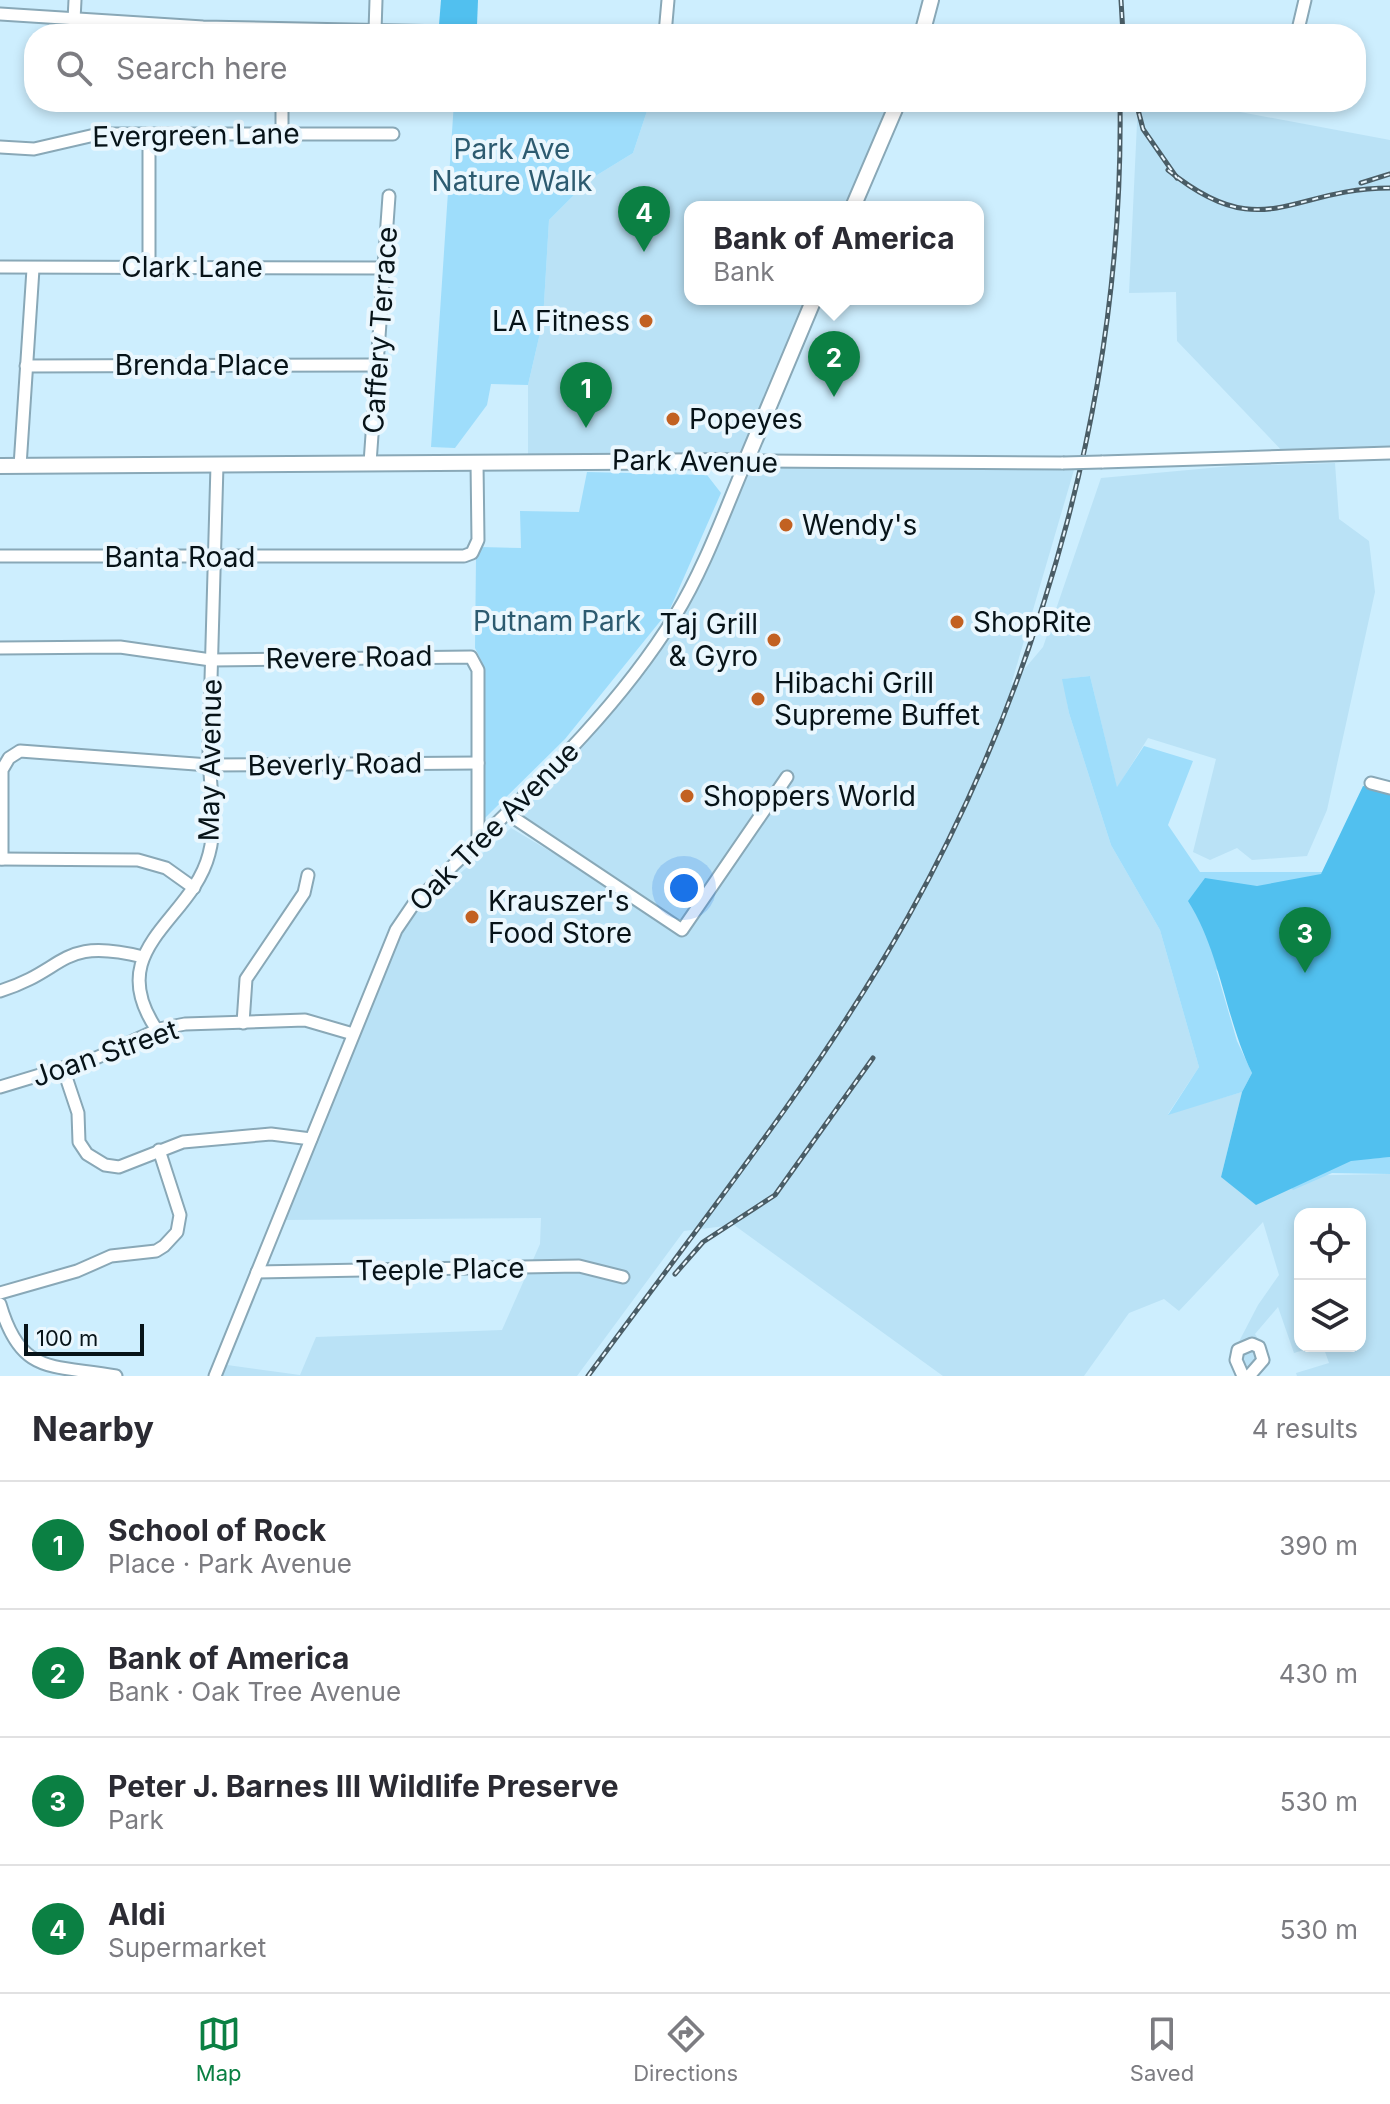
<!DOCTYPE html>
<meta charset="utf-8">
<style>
:root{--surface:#fff;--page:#f2f2f3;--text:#2b2b33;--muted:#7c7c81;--line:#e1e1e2;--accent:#0b8043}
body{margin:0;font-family:Inter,sans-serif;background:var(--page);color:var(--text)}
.controls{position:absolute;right:24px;bottom:24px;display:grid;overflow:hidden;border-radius:16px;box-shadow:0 4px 12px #0003}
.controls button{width:72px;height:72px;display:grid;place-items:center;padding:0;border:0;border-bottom:2px solid var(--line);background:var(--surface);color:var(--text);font:40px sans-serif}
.scale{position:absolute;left:24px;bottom:20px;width:120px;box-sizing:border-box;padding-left:8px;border:4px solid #071318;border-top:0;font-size:22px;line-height:28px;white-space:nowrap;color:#071318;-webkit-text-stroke:6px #eaf7fe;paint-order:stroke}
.you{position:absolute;left:684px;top:888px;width:28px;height:28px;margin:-20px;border:6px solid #fff;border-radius:50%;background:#1a73e8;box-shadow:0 0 0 12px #1a73e833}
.badge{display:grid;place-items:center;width:52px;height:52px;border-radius:50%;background:var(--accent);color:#fff;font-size:26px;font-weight:700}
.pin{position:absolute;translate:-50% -66px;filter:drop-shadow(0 2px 4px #0008)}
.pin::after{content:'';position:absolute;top:42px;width:28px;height:24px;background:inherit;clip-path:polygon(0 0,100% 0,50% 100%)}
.popup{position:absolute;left:684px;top:201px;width:300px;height:104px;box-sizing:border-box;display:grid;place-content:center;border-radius:16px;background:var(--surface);filter:drop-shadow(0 2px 6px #0005);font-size:26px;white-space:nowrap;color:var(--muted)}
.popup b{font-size:30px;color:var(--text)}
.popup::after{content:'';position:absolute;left:50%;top:100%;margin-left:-16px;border:16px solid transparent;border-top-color:var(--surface)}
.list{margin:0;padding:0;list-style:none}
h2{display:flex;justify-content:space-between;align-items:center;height:104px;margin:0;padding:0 32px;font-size:34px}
h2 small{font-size:26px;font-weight:400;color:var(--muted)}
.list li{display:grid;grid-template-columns:52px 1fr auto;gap:24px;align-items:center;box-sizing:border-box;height:128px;padding:0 32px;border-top:2px solid var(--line)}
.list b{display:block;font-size:30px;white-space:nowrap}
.list p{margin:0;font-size:26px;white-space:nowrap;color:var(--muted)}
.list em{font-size:26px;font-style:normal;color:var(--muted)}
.icon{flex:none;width:44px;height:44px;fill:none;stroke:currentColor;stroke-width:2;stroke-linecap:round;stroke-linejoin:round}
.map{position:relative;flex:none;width:1390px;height:1376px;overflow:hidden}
.search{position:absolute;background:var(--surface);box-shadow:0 4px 12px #0003;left:24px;right:24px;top:24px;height:88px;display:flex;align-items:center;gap:20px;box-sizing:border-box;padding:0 28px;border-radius:32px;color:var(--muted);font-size:30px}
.sheet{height:616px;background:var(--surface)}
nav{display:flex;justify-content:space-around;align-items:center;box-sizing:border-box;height:112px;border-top:2px solid var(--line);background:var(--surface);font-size:22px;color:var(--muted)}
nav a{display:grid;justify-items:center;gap:4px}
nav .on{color:var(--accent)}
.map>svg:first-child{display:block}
.built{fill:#bae2f6}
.green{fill:#9eddfb}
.forest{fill:#51c0ef}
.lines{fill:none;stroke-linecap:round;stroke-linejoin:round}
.minor-casing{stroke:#89a8b7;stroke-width:15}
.major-casing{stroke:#89a8b7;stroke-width:18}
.minor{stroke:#fff;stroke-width:11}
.major{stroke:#fff;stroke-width:14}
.rail-casing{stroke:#4a5d66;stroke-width:5}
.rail{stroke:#eaf7fe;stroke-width:2;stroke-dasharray:6;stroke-linecap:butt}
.minor-bridge-casing{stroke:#89a8b7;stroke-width:15;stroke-linecap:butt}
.minor-bridge{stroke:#fff;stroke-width:11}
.poi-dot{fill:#c26122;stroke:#eaf7fe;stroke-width:3}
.labels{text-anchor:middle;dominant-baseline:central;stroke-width:8;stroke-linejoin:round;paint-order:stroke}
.street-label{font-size:28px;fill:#071318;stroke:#eaf7fe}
.park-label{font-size:28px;fill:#2d5b70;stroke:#eaf7fe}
.poi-label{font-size:28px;fill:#071318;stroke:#eaf7fe;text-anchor:start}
</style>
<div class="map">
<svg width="1390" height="1376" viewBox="0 0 1390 1376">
<rect width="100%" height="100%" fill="#cdeefe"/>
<!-- built -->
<g class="built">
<polygon points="650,102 898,102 853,207 690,207 690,299 814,299 747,461 1076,463 1011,685 1043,647 1101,478 1232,466 1335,463 1339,519 1369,541 1375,592 1327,810 1307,856 1252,860 1237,848 1210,860 1193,852 1216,759 1148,738 1117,788 1090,676 1063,679 1069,713 1111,845 1160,930 1199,1067 1168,1114 1242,1092 1221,1177 1390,1174 1390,1376 1297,1376 1296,1373 1329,1363 1323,1346 1360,1346 1360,1214 1300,1214 1300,1346 1317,1346 1294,1353 1278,1307 1255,1334 1271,1360 1259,1376 1237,1376 1231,1357 1258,1305 1279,1275 1263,1222 1179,1311 1164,1299 1129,1313 1084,1376 943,1376 734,1225 684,1231 577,1376 215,1376 220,1364 300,1375 316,1337 502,1330 540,1244 541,1218 281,1220 403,924 511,828 652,912 508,814 532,790 669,626 746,462 528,461 528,385 543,320 549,220 589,180 633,153"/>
<polygon points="1138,102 1187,102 1390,140 1390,453 1287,456 1177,341 1176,292 1129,293"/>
</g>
<!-- green -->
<g class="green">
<polygon points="454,102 650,102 633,153 589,180 549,220 543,320 528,385 491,384 487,405 455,448 431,447"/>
<polygon points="587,472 707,475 721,493 670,609 565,739 485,818 482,662 475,648 476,558 481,547 521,548 520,511 579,512"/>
<polygon points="1090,676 1117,787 1144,746 1193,761 1168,825 1200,872 1374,872 1367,1159 1390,1157 1390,1174 1332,1173 1293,1190 1261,1151 1286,1044 1216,969 1237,1041 1252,1073 1242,1092 1168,1115 1199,1067 1160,930 1111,845 1069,713 1062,679"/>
</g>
<!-- forest -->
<g class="forest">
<polygon points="441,0 478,0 477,25 439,25"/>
<path d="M 1363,786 L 1390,790 L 1390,1157 L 1351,1161 L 1256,1205 L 1221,1177 L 1242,1092 L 1252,1073 C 1225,1018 1221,953 1188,901 L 1205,878 L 1257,886 L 1321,874 Z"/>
</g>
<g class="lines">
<!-- minor casing -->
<g class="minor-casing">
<g id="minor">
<polyline points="0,14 203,27 549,34"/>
<polyline points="74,20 75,0"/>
<polyline points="375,31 376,0"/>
<polyline points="665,34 668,0"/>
<polyline points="1297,34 1305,0"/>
<polyline points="282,102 282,133"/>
<polyline points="1282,104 1282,102"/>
<polyline points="0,147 34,149 99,134 393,134"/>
<polyline points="0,267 384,268"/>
<polyline points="149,267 149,135"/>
<polyline points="26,366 377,365"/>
<polyline points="1102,462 1390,453"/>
<polyline points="370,463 389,196"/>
<polyline points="20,466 33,269"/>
<polyline points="0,556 464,556 472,553 478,540 477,463"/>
<polyline points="0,648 120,647 211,660 471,657 478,670 478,843"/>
<polyline points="1371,783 1390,788"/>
<polyline points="508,814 682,930 787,777"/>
<polyline points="0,859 138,860 166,868 194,888"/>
<polyline points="2,859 2,770 9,758 20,751 209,765 478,763"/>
<path d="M 0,991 C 68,970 59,936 143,957"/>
<polyline points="243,1023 246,979 304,893 308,875"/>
<path d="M 157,1030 C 101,948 192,921 209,854 C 218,821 209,785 209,751 C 211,655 214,560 217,465"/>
<polyline points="63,1068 78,1113 79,1142 87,1154 105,1165 119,1167 183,1142 271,1134 311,1139"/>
<polyline points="0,1087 96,1058 159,1029 185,1024 305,1020 353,1034"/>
<polyline points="257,1272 579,1266 623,1277"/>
<polyline points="0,1293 77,1271 111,1256 156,1251 164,1246 177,1232 180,1215 159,1150"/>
<path d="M 0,1304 C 21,1376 51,1364 116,1376"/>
<path d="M 215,1376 L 396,930 L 413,905 C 504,813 606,728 675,616 C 704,569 724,513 746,461 L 1063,463"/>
<polyline points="1243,1376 1236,1360 1238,1350 1252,1344 1259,1347 1263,1360 1249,1376"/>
</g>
</g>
<!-- major casing -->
<g class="major-casing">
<g id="major">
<polyline points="922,34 931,0"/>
<polyline points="853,207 898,102"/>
<polyline points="0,466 746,461 814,299"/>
</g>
</g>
<!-- minor -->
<use href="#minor" class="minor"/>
<!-- major -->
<use href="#major" class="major"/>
<!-- rail casing -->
<g class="rail-casing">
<g id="rail">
<polyline points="1121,0 1123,34"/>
<polyline points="1136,102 1143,129 1177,178"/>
<path d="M 1168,170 C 1263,247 1290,188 1390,188"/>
<polyline points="1361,183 1390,174"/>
<polyline points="675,1274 703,1242 775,1195 873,1058"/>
<path d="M 588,1376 C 698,1226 817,1079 908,917 C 1045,672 1124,383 1120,102"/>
</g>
</g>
<!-- rail -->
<use href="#rail" class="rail"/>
<!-- minor-bridge casing -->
<g class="minor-bridge-casing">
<polyline id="minor-bridge" points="1063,463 1102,462"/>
</g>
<!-- minor-bridge -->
<use href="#minor-bridge" class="minor-bridge"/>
</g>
<!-- markers -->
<g class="poi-dot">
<circle cx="646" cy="321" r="8"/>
<circle cx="673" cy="419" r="8"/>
<circle cx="786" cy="525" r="8"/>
<circle cx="957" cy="622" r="8"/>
<circle cx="774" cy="640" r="8"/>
<circle cx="758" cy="699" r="8"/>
<circle cx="687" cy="796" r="8"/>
<circle cx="472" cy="917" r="8"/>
</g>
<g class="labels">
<!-- street labels -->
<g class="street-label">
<text transform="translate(196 135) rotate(-1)">Evergreen Lane</text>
<text x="192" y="267">Clark Lane</text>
<text transform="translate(380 330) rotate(-86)">Caffery Terrace</text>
<text x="202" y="365">Brenda Place</text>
<text transform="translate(695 461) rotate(1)">Park Avenue</text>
<text x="180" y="557">Banta Road</text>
<text transform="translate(349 657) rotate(-1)">Revere Road</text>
<text transform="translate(210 760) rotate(-89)">May Avenue</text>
<text transform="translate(335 764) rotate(-1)">Beverly Road</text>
<text transform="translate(494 826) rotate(-45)">Oak Tree Avenue</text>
<text transform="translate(105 1053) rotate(-19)">Joan Street</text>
<text transform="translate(440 1269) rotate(-1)">Teeple Place</text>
</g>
<!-- park labels -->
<g class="park-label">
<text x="512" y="149">Park Ave<tspan x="512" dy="32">Nature Walk</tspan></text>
<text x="557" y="621">Putnam Park</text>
</g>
<!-- poi labels -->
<g class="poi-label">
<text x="630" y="321" text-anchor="end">LA Fitness</text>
<text x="689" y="419">Popeyes</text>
<text x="802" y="525">Wendy's</text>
<text x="973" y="622">ShopRite</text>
<text x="758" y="624" text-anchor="end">Taj Grill<tspan x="758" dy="32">&amp; Gyro</tspan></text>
<text x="774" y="683">Hibachi Grill<tspan x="774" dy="32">Supreme Buffet</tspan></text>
<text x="703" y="796">Shoppers World</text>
<text x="488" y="901">Krauszer's<tspan x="488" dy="32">Food Store</tspan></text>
</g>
</g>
</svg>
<div class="controls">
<button><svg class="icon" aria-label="locate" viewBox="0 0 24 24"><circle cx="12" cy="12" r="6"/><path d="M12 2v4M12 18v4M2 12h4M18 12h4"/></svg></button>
<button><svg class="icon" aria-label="layers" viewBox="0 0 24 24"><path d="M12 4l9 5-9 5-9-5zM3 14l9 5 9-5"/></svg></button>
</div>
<div class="scale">100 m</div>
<div class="you"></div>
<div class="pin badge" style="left:586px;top:428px">1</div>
<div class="pin badge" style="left:834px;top:397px">2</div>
<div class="popup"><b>Bank of America</b>Bank</div>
<div class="pin badge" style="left:1305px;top:973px">3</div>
<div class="pin badge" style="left:644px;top:252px">4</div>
<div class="search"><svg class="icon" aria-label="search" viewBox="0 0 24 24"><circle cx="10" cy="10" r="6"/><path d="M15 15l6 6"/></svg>Search here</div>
</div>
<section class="sheet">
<h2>Nearby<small>4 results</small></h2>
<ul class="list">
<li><span class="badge">1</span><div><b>School of Rock</b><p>Place · Park Avenue</p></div><em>390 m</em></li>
<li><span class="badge">2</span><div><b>Bank of America</b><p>Bank · Oak Tree Avenue</p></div><em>430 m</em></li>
<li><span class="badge">3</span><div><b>Peter J. Barnes III Wildlife Preserve</b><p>Park</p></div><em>530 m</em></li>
<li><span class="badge">4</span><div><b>Aldi</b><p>Supermarket</p></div><em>530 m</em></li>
</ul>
</section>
<nav>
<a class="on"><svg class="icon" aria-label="map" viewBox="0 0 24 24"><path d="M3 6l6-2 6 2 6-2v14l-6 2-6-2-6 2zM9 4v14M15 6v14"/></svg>Map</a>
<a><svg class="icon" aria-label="directions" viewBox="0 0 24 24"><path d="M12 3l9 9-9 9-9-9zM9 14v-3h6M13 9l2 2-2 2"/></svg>Directions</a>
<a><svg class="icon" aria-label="saved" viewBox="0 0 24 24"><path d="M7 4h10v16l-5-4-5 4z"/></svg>Saved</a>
</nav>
